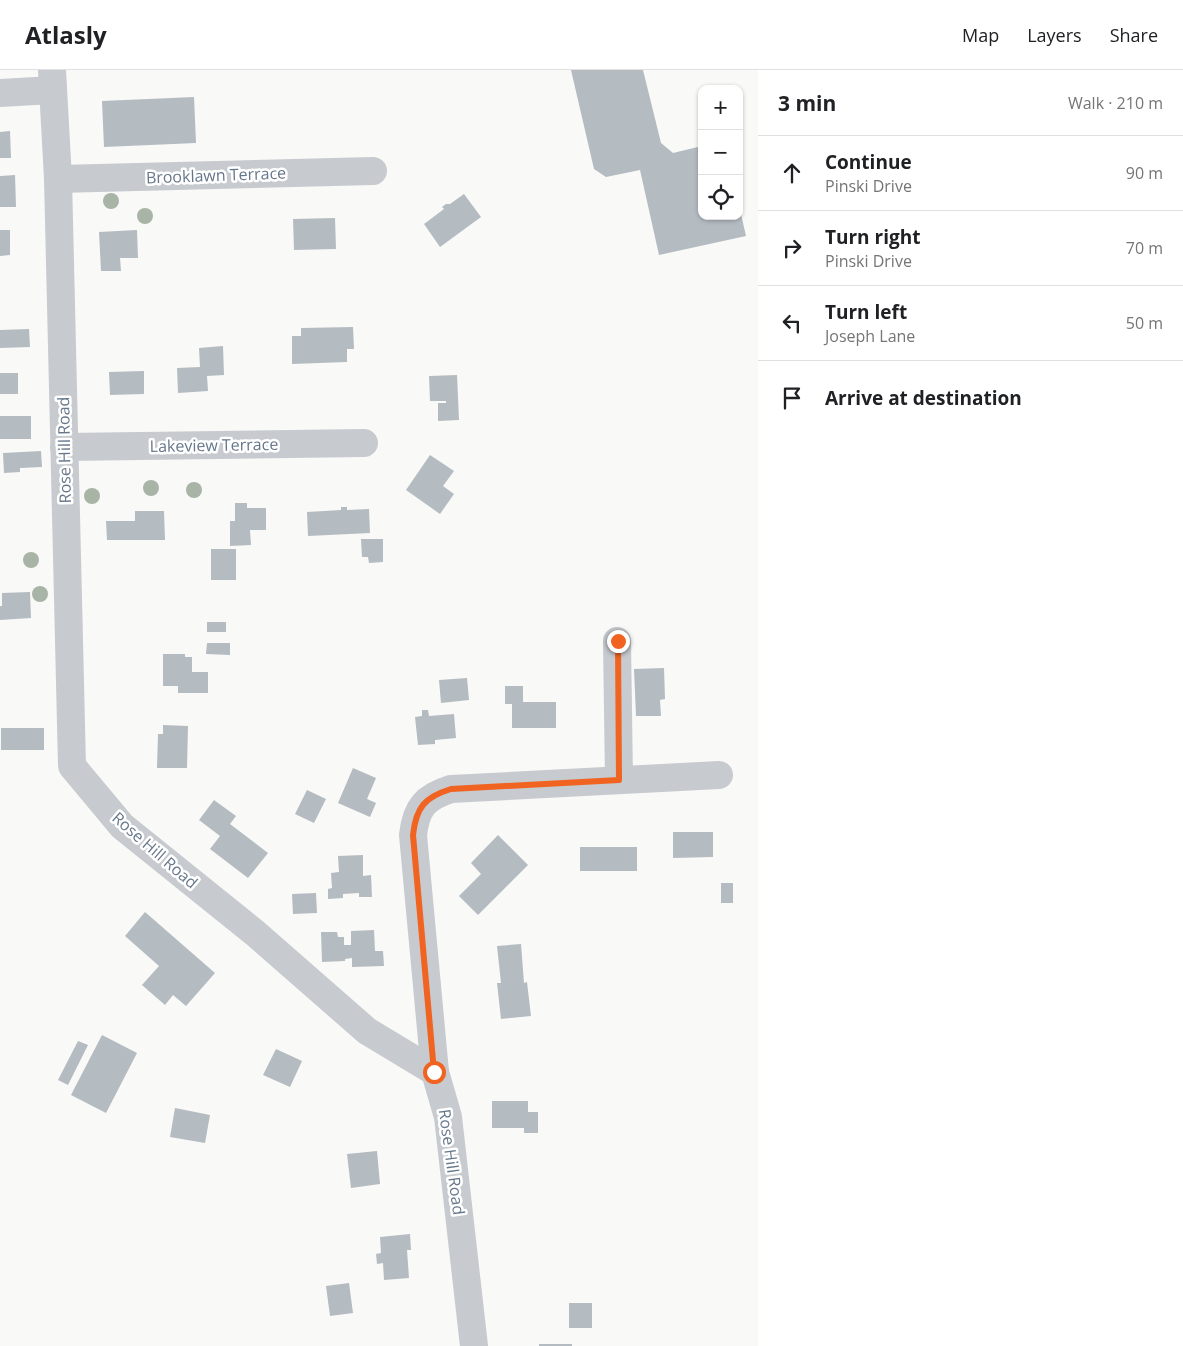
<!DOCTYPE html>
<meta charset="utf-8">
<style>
:root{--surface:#fff;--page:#f2f2f2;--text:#202124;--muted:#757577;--line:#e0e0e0}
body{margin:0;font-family:"Open Sans",sans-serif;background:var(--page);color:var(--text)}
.controls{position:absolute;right:15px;top:15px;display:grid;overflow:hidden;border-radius:10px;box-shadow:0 1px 4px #0004}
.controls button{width:45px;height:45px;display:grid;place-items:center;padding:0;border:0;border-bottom:1px solid var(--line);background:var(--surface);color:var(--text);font:25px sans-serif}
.stop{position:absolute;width:15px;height:15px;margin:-11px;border:4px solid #f06320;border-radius:50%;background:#fff}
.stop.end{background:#f06320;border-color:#fff;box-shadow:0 1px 5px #0008}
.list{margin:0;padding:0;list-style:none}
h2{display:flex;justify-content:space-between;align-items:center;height:65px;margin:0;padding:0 20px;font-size:21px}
h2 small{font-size:16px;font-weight:400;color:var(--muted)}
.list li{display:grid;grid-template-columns:32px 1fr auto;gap:15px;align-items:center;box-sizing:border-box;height:75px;padding:0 20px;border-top:1px solid var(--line)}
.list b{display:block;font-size:19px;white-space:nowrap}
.list p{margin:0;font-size:16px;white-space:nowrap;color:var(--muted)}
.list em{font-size:16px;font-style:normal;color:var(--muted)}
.icon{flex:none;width:28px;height:28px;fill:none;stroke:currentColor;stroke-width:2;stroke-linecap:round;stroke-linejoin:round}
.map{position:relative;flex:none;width:758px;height:1276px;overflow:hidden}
header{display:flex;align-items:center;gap:30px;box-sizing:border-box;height:70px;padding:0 25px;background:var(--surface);border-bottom:1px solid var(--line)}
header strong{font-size:24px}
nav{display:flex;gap:28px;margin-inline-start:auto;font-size:18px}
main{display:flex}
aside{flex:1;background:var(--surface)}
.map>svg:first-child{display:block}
.building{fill:#b4bbc1}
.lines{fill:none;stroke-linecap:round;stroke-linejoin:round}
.minor{stroke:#c7cacf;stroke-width:28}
.tree{fill:#a8b4a5}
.route{stroke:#f06320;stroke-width:6}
.labels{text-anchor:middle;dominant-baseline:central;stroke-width:5;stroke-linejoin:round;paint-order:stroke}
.street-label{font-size:16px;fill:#66778a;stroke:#fff}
</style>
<header>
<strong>Atlasly</strong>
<nav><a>Map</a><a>Layers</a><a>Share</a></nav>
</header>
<main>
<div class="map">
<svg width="758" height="1276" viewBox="0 0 758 1276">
<rect width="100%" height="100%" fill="#f9f9f7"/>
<!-- building -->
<g class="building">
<polygon points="571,0 643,0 661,73 673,83 702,76 702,146 739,146 740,140 746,166 659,185 640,100 606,107 594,99"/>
<polygon points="194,27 196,73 104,77 102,31"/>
<polygon points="10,61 11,88 0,88 0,62"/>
<polygon points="15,105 16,137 0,137 0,106"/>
<polygon points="464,124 481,147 440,177 424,154 444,139 442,137 446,134 450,134"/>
<polygon points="335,148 336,179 294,180 293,149"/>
<polygon points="0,160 10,160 10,185 0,186"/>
<polygon points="137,160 138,188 120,188 121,201 101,201 99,162"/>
<polygon points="353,257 354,279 347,279 347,292 292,294 292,266 301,266 301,258"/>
<polygon points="29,259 30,277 0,278 0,260"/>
<polygon points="223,276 224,305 207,306 208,321 178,323 177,298 200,297 199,278"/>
<polygon points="144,301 144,324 110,325 109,302"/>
<rect x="0" y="303" width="18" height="21"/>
<polygon points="457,305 459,350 438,351 438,333 446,333 446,331 430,331 429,306"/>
<rect x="0" y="346" width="31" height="23"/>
<polygon points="41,381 42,397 20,398 20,402 4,403 3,383"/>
<polygon points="430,385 454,401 443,416 454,424 440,444 406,420"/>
<polygon points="235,433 247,433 247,438 266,438 266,460 250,460 251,475 230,476 230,451 235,451"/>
<polygon points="341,437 347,437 347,440 369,439 370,463 308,466 307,442 341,440"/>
<polygon points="135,441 164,441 165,470 107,470 106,451 135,451"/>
<polygon points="361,469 383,469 383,492 369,493 368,487 362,487"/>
<rect x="211" y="479" width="25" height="31"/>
<polygon points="30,522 31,548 0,550 0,536 2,536 2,523"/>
<rect x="207" y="552" width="19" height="10"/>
<polygon points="207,573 230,573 230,585 206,584"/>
<polygon points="163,584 185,584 185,587 192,587 192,602 208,602 208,623 178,623 178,616 163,616"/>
<polygon points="664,598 665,629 660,630 661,646 636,646 634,599"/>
<polygon points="467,608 469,630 441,633 439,610"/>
<polygon points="505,616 523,616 523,632 556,632 556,658 512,658 512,634 505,634"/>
<polygon points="422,640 428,640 429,646 454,644 456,668 435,670 435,674 418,675 415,647 422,646"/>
<polygon points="163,655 188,656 187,698 157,698 158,664 163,664"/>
<rect x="1" y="658" width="43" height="22"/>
<polygon points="353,698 376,708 367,729 376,733 370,747 338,733"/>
<polygon points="307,720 326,729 314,753 295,744"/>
<polygon points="214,730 236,746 230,754 268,783 248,808 210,779 220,766 199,750"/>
<polygon points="673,762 713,762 713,787 673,788"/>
<polygon points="498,765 528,795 478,845 459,826 481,804 471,793"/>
<rect x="580" y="777" width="57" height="24"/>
<polygon points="363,785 363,806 371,805 372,827 359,827 359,823 343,824 343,828 328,829 328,819 332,818 331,803 339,802 338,786"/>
<rect x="721" y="813" width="12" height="20"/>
<polygon points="316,823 317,843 293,844 292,824"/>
<polygon points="145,842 215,903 186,936 173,925 165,935 142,915 159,896 125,866"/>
<polygon points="374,860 375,881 383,881 384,896 352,897 352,888 345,889 345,891 322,892 321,862 337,862 338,867 344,867 344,875 351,875 351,861"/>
<polygon points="521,874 524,913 527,912 531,946 501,949 497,913 501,913 497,876"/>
<polygon points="102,965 137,983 106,1043 71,1025"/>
<polygon points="78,971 88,975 68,1015 58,1010"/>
<polygon points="276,979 302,991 290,1017 263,1005"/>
<polygon points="492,1031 528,1031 528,1042 538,1042 538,1063 524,1063 524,1058 492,1058"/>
<polygon points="175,1038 210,1045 205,1073 170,1067"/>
<polygon points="377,1081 380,1114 351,1118 347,1084"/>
<polygon points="410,1164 411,1180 407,1180 409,1208 384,1210 383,1193 377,1194 376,1184 381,1183 380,1167"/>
<polygon points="349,1213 353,1243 330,1246 326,1216"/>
<rect x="569" y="1233" width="23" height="25"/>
<rect x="539" y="1274" width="33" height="2"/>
</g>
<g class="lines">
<!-- minor -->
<g class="minor">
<polyline points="52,0 58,109 72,696 122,756 255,863 367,961 435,1002 448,1047 474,1276"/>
<polyline points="0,23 53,20"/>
<polyline points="58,109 373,101"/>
<polyline points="64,377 364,373"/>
<polyline points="617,571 619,710"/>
<path d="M 435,1002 L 413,765 C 416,738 425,727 451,719 L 719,705"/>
</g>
</g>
<!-- trees -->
<g class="tree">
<circle cx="111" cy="131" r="8"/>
<circle cx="145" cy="146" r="8"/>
<circle cx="151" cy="418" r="8"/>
<circle cx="194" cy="420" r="8"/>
<circle cx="92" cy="426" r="8"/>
<circle cx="31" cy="490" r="8"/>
<circle cx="40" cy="524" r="8"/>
</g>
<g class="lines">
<!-- route -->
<path class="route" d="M 434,1002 L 413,765 C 416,737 425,727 451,719 L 619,710 L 618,571"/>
</g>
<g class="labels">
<!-- street labels -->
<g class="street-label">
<text transform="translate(216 105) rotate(-2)">Brooklawn Terrace</text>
<text transform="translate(214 375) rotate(-1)">Lakeview Terrace</text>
<text transform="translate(64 380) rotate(-91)">Rose Hill Road</text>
<text transform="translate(155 780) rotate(41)">Rose Hill Road</text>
<text transform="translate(452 1092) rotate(82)">Rose Hill Road</text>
</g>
</g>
</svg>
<div class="controls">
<button>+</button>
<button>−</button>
<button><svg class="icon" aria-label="locate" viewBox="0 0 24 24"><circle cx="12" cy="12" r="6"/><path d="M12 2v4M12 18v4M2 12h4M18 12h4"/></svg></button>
</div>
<div class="stop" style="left:434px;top:1002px"></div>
<div class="stop end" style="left:618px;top:571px"></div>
</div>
<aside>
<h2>3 min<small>Walk · 210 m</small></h2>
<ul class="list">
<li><svg class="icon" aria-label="ahead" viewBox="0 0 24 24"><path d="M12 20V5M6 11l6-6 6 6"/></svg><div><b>Continue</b><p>Pinski Drive</p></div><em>90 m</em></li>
<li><svg class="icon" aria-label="right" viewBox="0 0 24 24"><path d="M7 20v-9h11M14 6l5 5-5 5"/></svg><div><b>Turn right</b><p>Pinski Drive</p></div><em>70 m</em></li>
<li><svg class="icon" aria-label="left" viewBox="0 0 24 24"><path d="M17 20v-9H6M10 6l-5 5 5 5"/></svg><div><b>Turn left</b><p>Joseph Lane</p></div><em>50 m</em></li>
<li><svg class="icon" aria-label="arrive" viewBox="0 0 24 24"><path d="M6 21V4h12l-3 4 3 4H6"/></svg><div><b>Arrive at destination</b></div></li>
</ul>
</aside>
</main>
